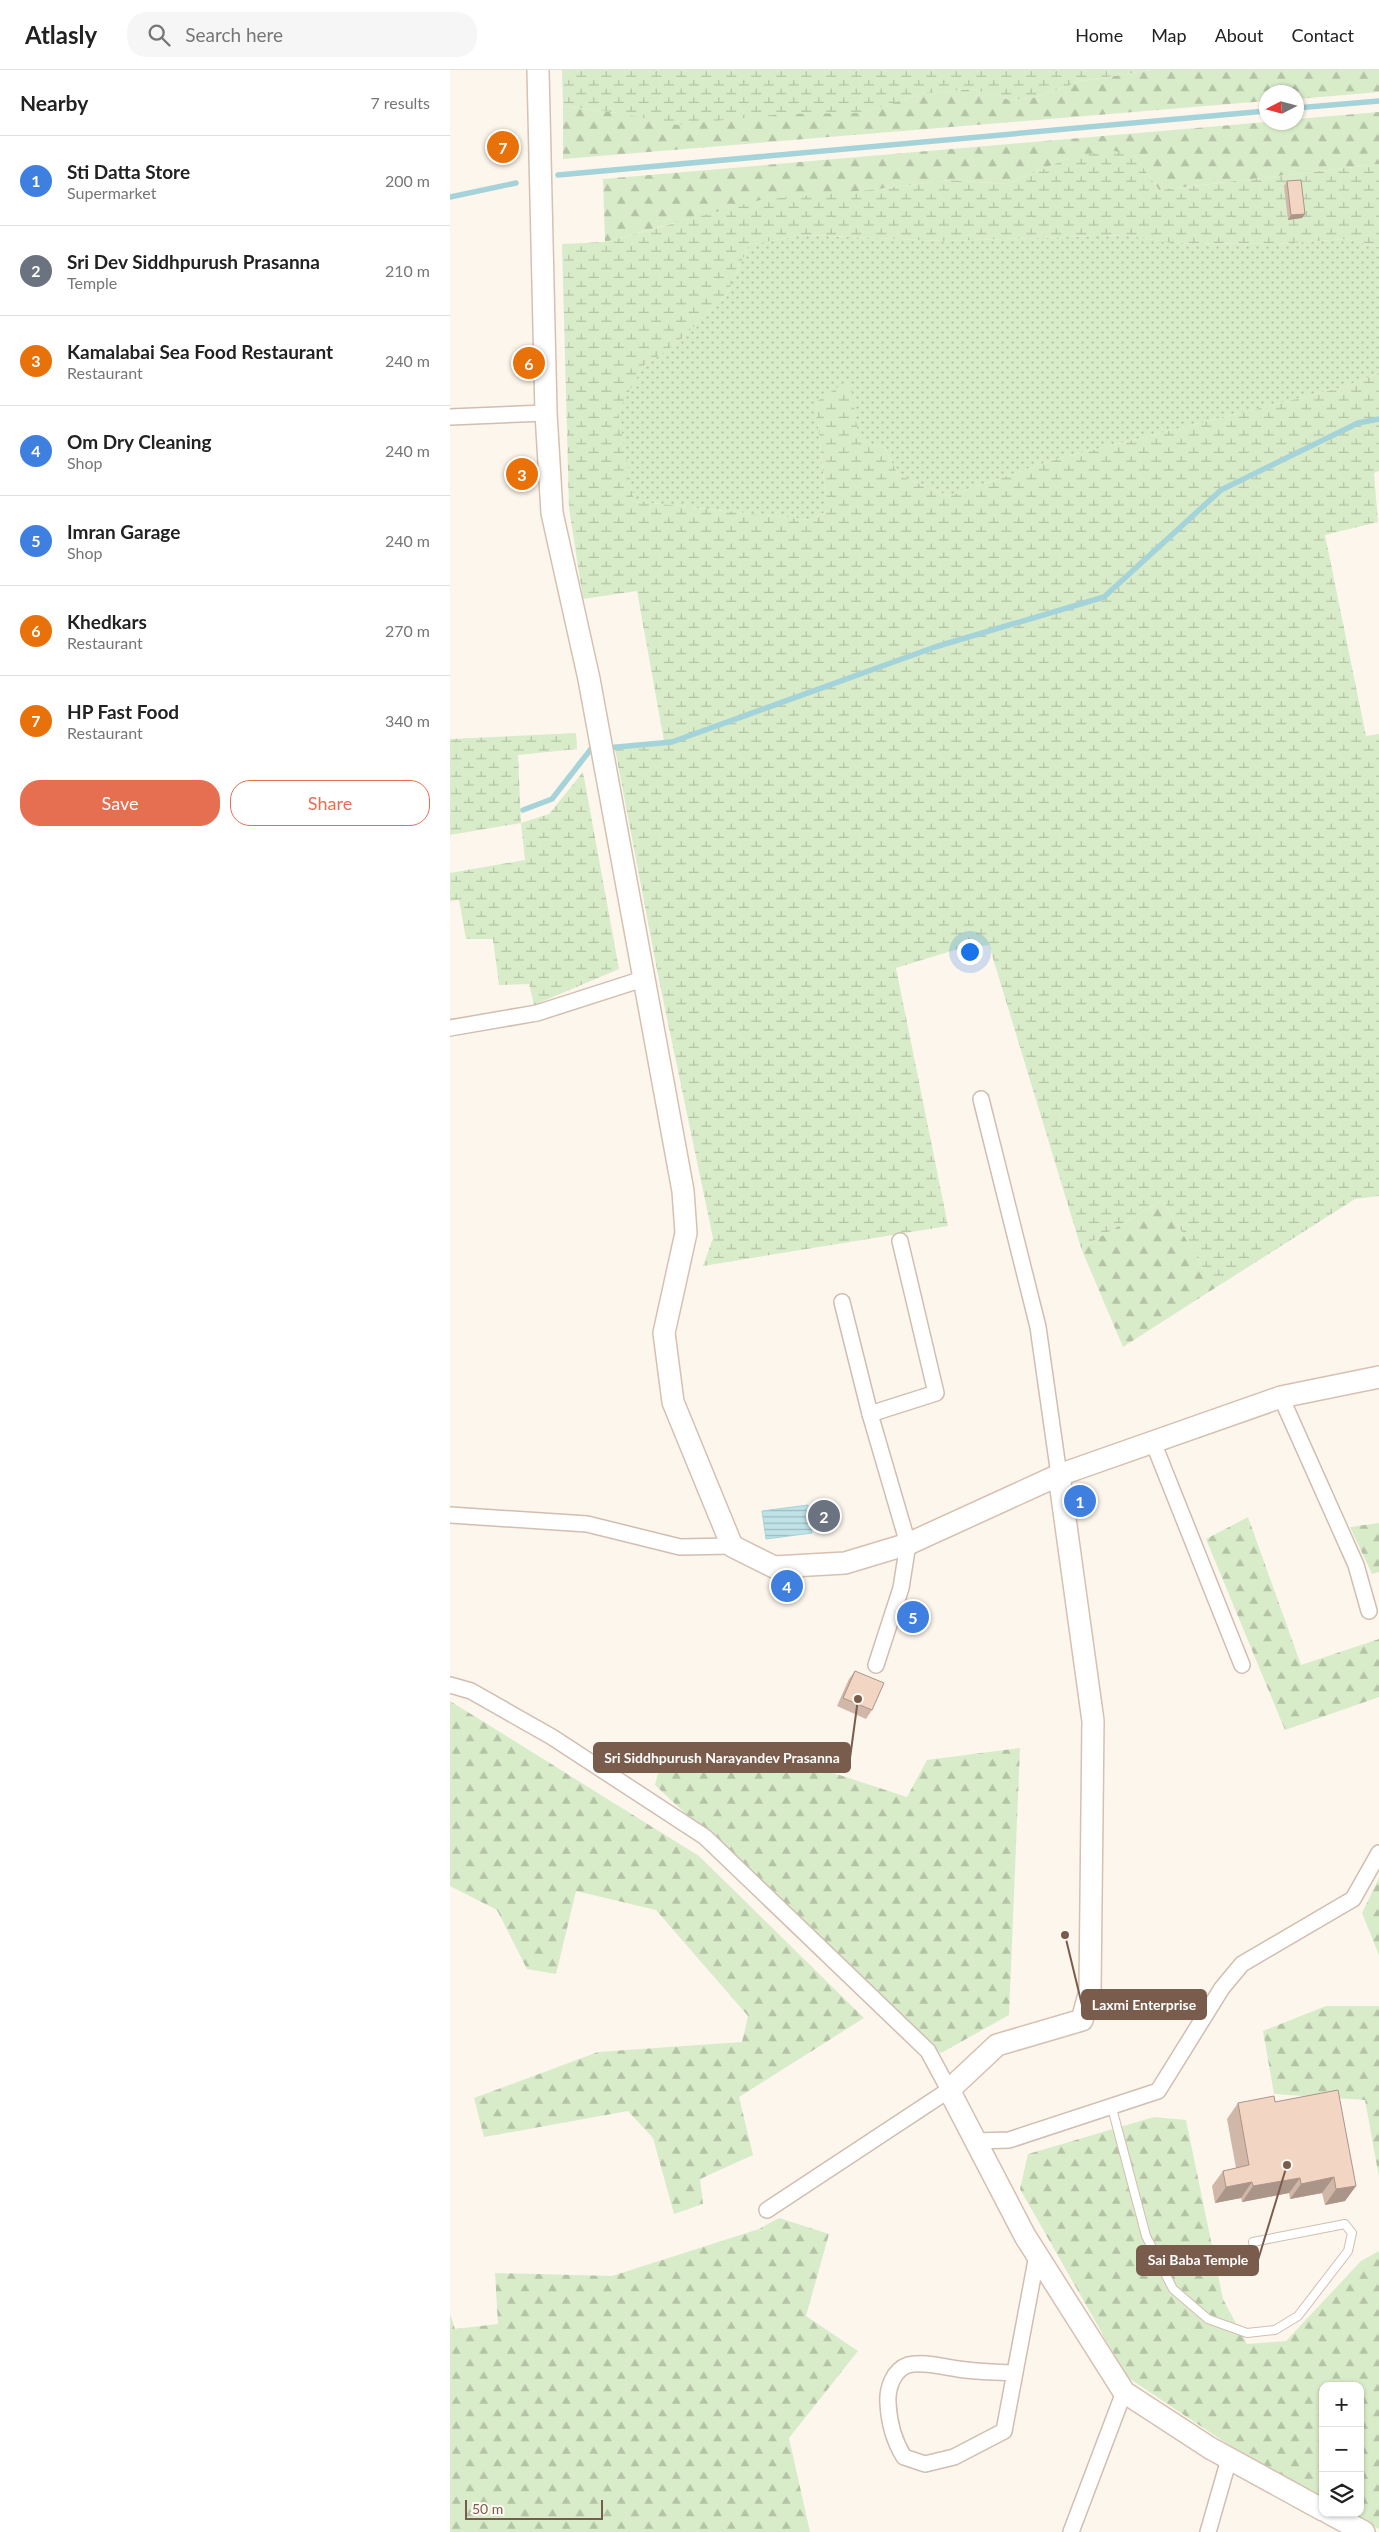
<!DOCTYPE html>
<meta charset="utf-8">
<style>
:root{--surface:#fff;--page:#f6f6f6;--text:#222;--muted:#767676;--line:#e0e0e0;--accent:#e76f51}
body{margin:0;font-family:Lato,sans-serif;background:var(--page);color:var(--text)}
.controls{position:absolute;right:15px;bottom:15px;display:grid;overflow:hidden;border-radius:10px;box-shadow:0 1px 4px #0004}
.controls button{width:45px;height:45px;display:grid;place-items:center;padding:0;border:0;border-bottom:1px solid var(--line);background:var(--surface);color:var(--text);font:25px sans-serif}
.compass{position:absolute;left:809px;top:15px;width:45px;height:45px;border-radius:50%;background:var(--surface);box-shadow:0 1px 4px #0004;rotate:264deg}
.scale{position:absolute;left:15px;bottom:12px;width:138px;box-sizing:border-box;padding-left:5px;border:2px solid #7a5c4d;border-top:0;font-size:14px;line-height:18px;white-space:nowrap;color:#7a5c4d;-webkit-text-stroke:4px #fffaf3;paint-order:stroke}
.you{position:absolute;left:519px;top:881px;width:18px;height:18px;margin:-12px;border:4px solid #fff;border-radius:50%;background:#1a73e8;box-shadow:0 0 0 8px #1a73e833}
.badge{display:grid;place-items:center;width:32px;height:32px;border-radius:50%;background:var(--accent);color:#fff;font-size:16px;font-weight:700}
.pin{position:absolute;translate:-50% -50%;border:2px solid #fff;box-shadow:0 1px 5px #0006}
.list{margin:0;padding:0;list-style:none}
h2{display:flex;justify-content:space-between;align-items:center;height:65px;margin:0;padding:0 20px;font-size:21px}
h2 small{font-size:16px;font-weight:400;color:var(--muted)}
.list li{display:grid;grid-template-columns:32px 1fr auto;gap:15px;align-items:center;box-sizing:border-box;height:90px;padding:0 20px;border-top:1px solid var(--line)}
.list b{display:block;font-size:19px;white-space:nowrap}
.list p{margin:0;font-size:16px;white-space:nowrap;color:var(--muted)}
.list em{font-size:16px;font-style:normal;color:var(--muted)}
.actions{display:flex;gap:10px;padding:15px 20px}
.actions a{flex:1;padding:11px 0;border:1px solid var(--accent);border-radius:20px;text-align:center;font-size:18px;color:var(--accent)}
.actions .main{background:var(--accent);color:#fff}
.icon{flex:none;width:28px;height:28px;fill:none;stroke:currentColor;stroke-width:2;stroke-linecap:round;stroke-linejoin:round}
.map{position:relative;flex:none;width:929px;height:2462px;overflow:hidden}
header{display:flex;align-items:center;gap:30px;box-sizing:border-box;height:70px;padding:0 25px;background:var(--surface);border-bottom:1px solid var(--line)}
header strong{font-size:24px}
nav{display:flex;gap:28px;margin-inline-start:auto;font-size:18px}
.search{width:350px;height:45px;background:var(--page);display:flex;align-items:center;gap:12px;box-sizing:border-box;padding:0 18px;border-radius:20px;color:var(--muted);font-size:19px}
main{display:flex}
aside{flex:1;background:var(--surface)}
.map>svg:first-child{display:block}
.grass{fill:url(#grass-dots)}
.forest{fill:url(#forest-firs)}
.wetland{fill:url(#wetland-marsh)}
.water{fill:url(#water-rules);stroke:#a5d3da}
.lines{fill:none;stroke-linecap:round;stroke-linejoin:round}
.stream{stroke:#a5d3da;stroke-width:5.5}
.lane-casing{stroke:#d1beb0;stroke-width:10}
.street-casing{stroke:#d1beb0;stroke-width:18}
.secondary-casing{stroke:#d6c0b0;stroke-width:24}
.lane{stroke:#fff;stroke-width:8}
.street{stroke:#fff;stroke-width:15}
.secondary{stroke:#fff;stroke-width:21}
.wall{fill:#d1b7a8}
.shaded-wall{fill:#aa9588}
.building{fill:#f3d5c3;stroke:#aa9588}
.leader{fill:none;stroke:#7a5c4d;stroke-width:2}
.callout-dot{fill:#7a5c4d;stroke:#fffaf3;stroke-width:2}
.callout{fill:#7a5c4d;stroke:#7a5c4d;stroke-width:2}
.callout-label{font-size:14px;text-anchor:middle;font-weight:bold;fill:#fff}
</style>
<header>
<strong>Atlasly</strong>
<div class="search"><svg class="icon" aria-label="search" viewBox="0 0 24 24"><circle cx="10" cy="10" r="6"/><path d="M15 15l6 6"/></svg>Search here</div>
<nav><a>Home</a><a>Map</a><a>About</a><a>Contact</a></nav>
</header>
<main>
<aside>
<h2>Nearby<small>7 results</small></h2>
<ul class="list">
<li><span class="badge" style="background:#3f7fe0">1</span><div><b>Sti Datta Store</b><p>Supermarket</p></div><em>200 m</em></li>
<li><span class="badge" style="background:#6b7280">2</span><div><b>Sri Dev Siddhpurush Prasanna</b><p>Temple</p></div><em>210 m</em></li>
<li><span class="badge" style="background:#e8710a">3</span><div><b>Kamalabai Sea Food Restaurant</b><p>Restaurant</p></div><em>240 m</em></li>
<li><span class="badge" style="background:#3f7fe0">4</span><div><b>Om Dry Cleaning</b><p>Shop</p></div><em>240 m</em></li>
<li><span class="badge" style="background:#3f7fe0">5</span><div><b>Imran Garage</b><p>Shop</p></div><em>240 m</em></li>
<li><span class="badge" style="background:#e8710a">6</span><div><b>Khedkars</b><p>Restaurant</p></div><em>270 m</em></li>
<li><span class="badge" style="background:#e8710a">7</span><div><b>HP Fast Food</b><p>Restaurant</p></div><em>340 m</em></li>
</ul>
<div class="actions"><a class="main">Save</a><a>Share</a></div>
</aside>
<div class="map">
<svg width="929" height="2462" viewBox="0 0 929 2462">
<defs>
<pattern id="grass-dots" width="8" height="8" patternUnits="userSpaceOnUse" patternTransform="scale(1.25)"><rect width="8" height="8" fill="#d8ecc9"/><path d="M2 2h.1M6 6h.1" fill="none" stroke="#b4c2a5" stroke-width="1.8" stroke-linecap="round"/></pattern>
<pattern id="forest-firs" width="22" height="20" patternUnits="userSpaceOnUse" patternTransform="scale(1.25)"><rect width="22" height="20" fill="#d8ecc9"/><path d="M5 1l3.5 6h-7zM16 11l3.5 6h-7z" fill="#b4c2a5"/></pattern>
<pattern id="wetland-marsh" width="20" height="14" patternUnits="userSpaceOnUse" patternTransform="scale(1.25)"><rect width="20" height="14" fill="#d8ecc9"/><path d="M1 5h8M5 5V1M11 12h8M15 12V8" fill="none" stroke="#b4c2a5"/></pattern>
<pattern id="water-rules" width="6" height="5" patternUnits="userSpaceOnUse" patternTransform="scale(1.25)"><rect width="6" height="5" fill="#bfe3e8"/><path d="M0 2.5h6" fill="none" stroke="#a0bbbe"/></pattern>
</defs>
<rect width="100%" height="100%" fill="#fdf6ec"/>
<!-- grass -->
<polygon class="grass" points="353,165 495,171 675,165 722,173 827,174 896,169 929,177 929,303 894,317 607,389 499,426 448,405 435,378 409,370 366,332 377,441 360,450 184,431 167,342 193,296 226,274 277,224 299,175"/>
<!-- forest -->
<g class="forest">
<polygon points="701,0 929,0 929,22 847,29 846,22 816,22 816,31 113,89 113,36 169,43 414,43 470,24 522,19 560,30 582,28 632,11"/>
<polygon points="929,42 929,94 709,120 685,86 619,88 557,114 499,110 429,119 224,153 155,172 153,109 816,52 846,52 847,49"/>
<polygon points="713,1130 765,1218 673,1277 631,1178"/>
<polygon points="798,1447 851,1595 929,1569 929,1627 835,1660 756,1469"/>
<polygon points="929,1453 929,1502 922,1504 900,1457"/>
<polygon points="0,1631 249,1786 414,1948 289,2027 303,2085 250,2109 253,2134 224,2144 203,2068 178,2041 34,2067 24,2028 148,1982 292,1972 298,1946 206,1840 126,1821 106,1904 77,1899 47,1840 0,1816"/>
<polygon points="570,1678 559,1945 491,1983 205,1715 213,1684 310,1679 457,1727 477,1690"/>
<polygon points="929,1808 929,1885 912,1843"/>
<polygon points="876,1936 929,1936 929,2107 915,2030 824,2024 813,1961"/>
<polygon points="704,2047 736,2050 773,2229 797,2274 836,2271 911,2191 929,2181 929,2459 900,2443 910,2443 910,2316 873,2316 873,2429 806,2393 677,2307 570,2119 578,2084"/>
<polygon points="329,2148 379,2164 356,2246 408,2281 339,2368 360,2462 0,2462 0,2244 5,2259 48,2254 45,2203 162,2206 309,2159"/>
</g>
<!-- wetland -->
<g class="wetland">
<polygon points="112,0 701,0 632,11 582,28 560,30 522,19 470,24 414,43 333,44 227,55 169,43 113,36"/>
<polygon points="661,80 685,86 709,120 929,94 929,177 896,169 827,174 722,173 675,165 495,171 353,165 299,175 277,224 226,274 193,296 168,342 184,431 360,450 377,441 366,332 391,315 401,317 409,370 435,378 448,405 499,426 607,389 894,317 929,303 929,401 924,403 928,452 875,465 916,666 929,664 929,1126 905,1129 765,1218 713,1130 631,1178 539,875 511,878 446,898 498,1156 253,1196 263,1168 209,910 165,679 214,671 187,521 133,529 119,438 112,174 155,172 310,130 429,119 499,110 557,114 619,88"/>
<polygon points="126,663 127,679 68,685 71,753 99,744 133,702 169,899 84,935 79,914 49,915 43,869 16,869 9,830 0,831 0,803 75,790 71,753 0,765 0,669"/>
</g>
<!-- water -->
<polygon class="water" points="358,1435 362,1463 316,1469 312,1441"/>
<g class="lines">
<!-- stream -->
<g class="stream">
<polyline points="846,38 929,31"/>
<polyline points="108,105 816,41"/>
<polyline points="0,127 66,113"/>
<polyline points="156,678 222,672 485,577 654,527 771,420 908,353 929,349"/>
<polyline points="73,740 102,729 141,679 147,679"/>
</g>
<!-- lane casing -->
<g class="lane-casing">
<polyline id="lane" points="662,2038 696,2166 723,2219 758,2249 797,2263 825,2260 848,2246 898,2181 902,2163 895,2154 803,2172"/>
</g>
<!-- street casing -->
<g class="street-casing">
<g id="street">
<polyline points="0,347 96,343"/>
<polyline points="0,958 87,943 196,908"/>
<polyline points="531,1029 588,1257 609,1405"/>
<polyline points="392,1232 420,1344 458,1474 451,1518 426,1595"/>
<polyline points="831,1327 906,1495 919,1541"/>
<polyline points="420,1344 486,1323 450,1171"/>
<polyline points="703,1372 792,1595"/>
<polyline points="0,1445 137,1454 230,1477 282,1476"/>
<polyline points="0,1615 21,1621 102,1667 255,1767 478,1981 499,2020 317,2140"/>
<polyline points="526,2071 559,2070 708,2021 772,1918 792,1894 903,1829 929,1783"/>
<path d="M 565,2303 C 546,2302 527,2302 508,2299 C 493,2297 473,2291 458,2295 C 443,2300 437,2319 438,2333 C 439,2353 444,2371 454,2387 L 475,2394 L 504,2387 L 554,2361 L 587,2185"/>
<polyline points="621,2462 674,2322"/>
<polyline points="758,2462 779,2389"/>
</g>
</g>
<!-- secondary casing -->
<g class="secondary-casing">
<g id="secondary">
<polyline points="88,0 96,343 102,443 139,609 233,1121 236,1163 214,1263 223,1332 282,1476 324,1497 395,1493 458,1474 609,1405 831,1327 929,1307"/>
<polyline points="609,1405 643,1651 640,1921 632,1950 547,1975 499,2020 575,2166 674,2322 760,2378 873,2440"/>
<polyline points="879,2443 914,2462"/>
</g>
</g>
<!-- lane -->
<use href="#lane" class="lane"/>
<!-- street -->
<use href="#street" class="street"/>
<!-- secondary -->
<use href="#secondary" class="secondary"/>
</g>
<!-- wall -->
<g class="wall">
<polygon points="837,111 855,144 852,148 838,150 834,116"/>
<polygon points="405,1601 422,1640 416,1649 387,1636 399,1609"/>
<polygon points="825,2032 906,2116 895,2131 875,2135 872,2123 840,2129 839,2123 792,2132 791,2128 765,2133 762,2116 773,2101 786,2098 777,2049 788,2033"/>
</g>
<!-- shaded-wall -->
<g class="shaded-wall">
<polygon points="855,144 852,148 838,150 841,145"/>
<polygon points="884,2107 872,2123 840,2129 851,2114"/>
<polygon points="850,2108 839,2123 792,2132 803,2116"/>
<polygon points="802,2112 791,2128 765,2133 776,2117"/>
<polygon points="906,2116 895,2131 875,2135 886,2119"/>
</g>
<!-- building -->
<g class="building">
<polygon points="851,110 855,144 841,145 837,111"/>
<polygon points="405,1601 434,1613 422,1640 393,1628"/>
<polygon points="888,2020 906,2116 886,2119 884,2107 851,2114 850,2108 803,2116 802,2112 776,2117 773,2101 799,2095 788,2033 824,2026 825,2032"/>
</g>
<!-- callouts -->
<path class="leader" d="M408 1629L400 1688M615 1865L632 1935M837 2095L808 2190"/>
<g class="callout-dot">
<circle cx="408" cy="1629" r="5"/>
<circle cx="615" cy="1865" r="5"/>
<circle cx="837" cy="2095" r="5"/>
</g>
<g class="callout">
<rect x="144" y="1673" width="256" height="29" rx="5"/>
<rect x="632" y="1920" width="124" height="29" rx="5"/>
<rect x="687" y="2176" width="121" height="29" rx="5"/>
</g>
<g class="callout-label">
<text x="272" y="1693">Sri Siddhpurush Narayandev Prasanna</text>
<text x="694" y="1940">Laxmi Enterprise</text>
<text x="748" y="2195">Sai Baba Temple</text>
</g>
</svg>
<div class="controls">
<button>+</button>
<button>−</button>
<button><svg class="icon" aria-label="layers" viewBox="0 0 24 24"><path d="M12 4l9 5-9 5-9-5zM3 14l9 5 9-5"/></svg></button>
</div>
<svg class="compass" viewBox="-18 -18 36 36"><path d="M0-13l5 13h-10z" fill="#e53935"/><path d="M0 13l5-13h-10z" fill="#767676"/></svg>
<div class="scale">50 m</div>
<div class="you"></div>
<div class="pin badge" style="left:630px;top:1431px;background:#3f7fe0">1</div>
<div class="pin badge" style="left:374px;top:1446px;background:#6b7280">2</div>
<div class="pin badge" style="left:72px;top:404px;background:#e8710a">3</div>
<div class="pin badge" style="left:337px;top:1516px;background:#3f7fe0">4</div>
<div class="pin badge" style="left:463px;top:1547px;background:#3f7fe0">5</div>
<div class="pin badge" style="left:79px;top:293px;background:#e8710a">6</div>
<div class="pin badge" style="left:53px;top:77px;background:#e8710a">7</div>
</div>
</main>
